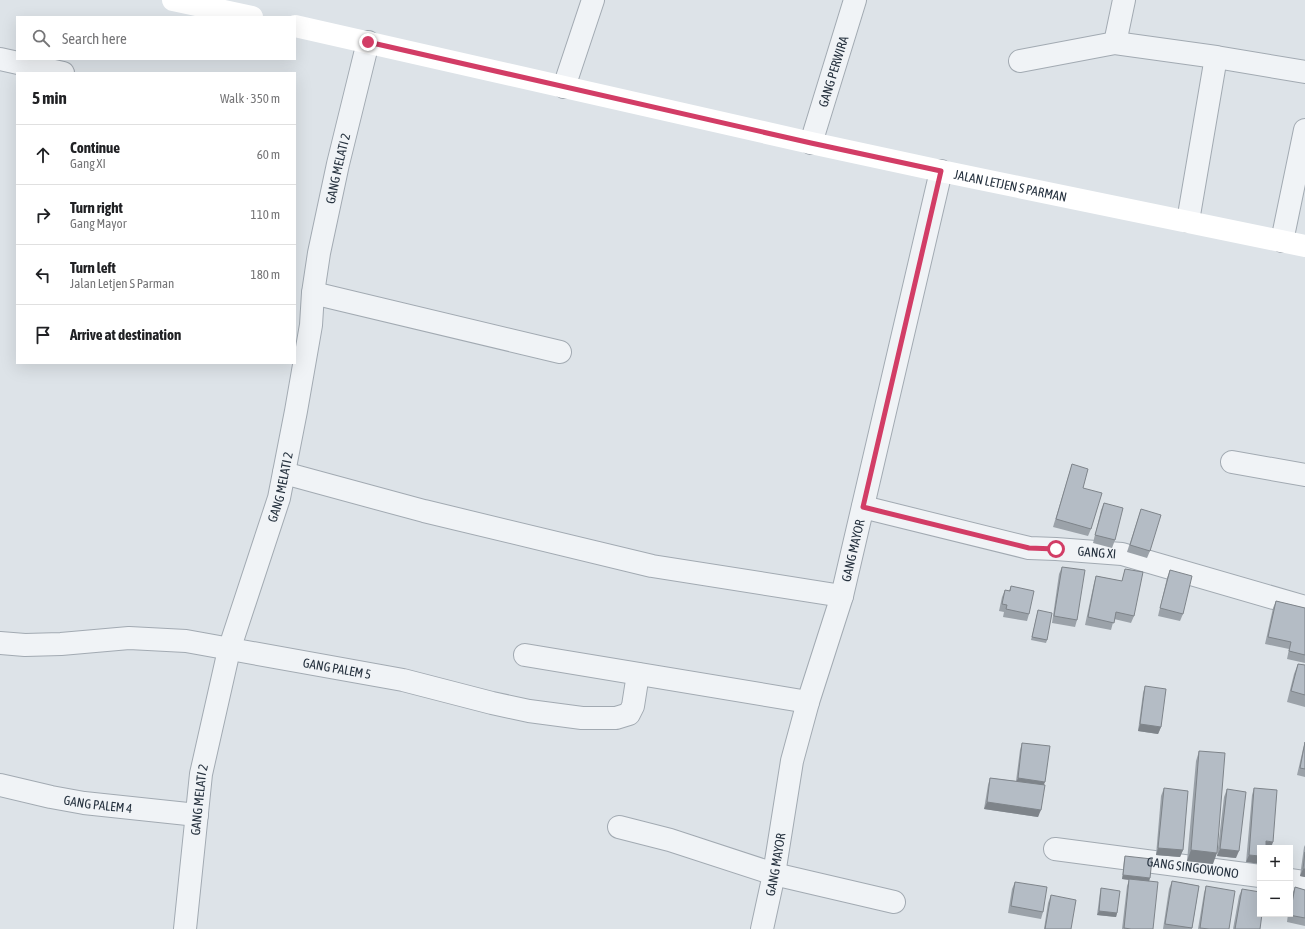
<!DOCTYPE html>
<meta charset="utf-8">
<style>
:root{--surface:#fff;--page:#f2f2f2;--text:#202124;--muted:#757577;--line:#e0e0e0}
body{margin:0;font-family:"Asap Condensed",sans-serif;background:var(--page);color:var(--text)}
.controls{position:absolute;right:12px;bottom:12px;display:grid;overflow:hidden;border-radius:0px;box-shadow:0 4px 16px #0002}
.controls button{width:36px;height:36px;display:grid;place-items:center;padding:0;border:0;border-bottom:1px solid var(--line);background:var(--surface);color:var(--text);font:20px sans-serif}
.stop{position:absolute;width:12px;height:12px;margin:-9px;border:3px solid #d23d66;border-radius:50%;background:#fff}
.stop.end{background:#d23d66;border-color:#fff;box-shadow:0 1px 4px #0008}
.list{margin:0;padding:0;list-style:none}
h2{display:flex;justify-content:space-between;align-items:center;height:52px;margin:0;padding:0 16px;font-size:17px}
h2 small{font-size:13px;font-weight:400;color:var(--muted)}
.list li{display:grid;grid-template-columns:26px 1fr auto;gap:12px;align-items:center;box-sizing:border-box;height:60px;padding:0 16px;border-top:1px solid var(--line)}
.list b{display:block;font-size:15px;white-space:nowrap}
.list p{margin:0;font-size:13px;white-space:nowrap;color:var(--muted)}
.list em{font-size:13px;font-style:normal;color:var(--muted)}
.icon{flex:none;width:22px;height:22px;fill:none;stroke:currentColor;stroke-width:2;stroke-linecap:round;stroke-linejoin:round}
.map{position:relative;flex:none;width:1305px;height:929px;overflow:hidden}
.search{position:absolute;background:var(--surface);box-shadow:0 4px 16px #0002;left:16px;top:16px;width:280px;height:44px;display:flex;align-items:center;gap:10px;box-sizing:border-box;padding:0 14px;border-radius:0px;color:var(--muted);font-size:15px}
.panel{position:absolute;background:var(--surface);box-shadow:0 4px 16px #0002;left:16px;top:72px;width:280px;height:292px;border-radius:0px}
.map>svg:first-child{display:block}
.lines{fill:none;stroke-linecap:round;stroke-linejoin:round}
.street-casing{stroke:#a2aab2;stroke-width:24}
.street{stroke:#f0f3f6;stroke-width:22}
.secondary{stroke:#fff;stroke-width:22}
.wall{fill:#9ba2a9}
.shaded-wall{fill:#7e848a}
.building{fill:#b4bcc5;stroke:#7e848a}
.route{stroke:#d23d66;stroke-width:5}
.labels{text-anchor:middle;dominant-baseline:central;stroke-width:4;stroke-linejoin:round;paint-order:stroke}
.street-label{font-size:13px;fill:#26323f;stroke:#edf1f5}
</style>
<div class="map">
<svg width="1305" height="929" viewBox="0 0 1305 929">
<rect width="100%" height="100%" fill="#dde3e8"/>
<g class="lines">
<!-- street casing -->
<g class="street-casing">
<g id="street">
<polyline points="1115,43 1124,0"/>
<polyline points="0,59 63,73"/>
<polyline points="1020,61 1115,43 1216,57 1305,72"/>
<polyline points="564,87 593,0"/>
<path id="s1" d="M 811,143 L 855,0"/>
<polyline points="1188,221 1216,57"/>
<polyline points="1282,241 1305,130"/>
<polyline points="313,293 560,352"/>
<polyline points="1232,462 1305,475"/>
<polyline points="284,473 424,511 652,566 842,596"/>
<path id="s2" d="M 863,507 L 1029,548 L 1056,549 L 1122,554 L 1305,607"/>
<path id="s3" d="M 0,643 L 25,645 L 61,644 L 129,638 L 186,641 L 403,680 L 492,703 L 529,711 L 582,718 L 616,718 L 629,714 L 633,706 L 638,674"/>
<polyline points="525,655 808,702"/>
<path id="s4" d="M 0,785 L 51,797 L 84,803 L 197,815"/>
<polyline points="619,827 670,840 774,874 894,902"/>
<path id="s5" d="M 1055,849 L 1260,876"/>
<polyline points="1290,880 1305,882"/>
<path id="s6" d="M 185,929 L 201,774 L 229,650 L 279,498 L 296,411 L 311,325 L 313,293 L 319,253 L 338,164 L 368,42"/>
<path id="s7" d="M 762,929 L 774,874 L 792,761 L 808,702 L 842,596 L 941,171"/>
</g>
</g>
<!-- street -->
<use href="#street" class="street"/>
<!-- secondary -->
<g class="secondary">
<polyline points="173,0 252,17"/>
<path id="s8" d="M 295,26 L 811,143 L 941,171 L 1305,246"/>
</g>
</g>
<!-- wall -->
<g class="wall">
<polygon points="1072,464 1083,488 1091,529 1088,536 1053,527"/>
<polygon points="1104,503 1115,540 1112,548 1093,543 1101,510"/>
<polygon points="1141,509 1150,551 1147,558 1127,552"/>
<polygon points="1062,567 1077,620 1075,627 1052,623 1059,574"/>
<polygon points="1125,569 1134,616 1131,623 1114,619 1111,630 1085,625 1094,583 1096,576 1122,581"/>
<polygon points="1170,570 1183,614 1180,621 1158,616 1167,578"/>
<polygon points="1011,586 1029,614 1027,621 1003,617 1004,612 999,611 1002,597 1005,590 1009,591"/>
<polygon points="1276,601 1305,608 1305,663 1287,659 1289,649 1265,644 1273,608"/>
<polygon points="1038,610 1047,640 1046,643 1031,640"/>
<polygon points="1298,664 1305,665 1305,707 1287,702 1294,674"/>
<polygon points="1145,686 1161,727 1158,734 1138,731 1143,693"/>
<polygon points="1305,742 1305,777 1297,775 1303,749"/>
<polygon points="1022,743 1044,785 1038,817 984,809 988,785 990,778 1016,781 1020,750"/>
<polygon points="1199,751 1213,864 1187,861 1196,761"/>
<polygon points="1164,788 1183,850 1180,857 1156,855 1161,796"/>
<polygon points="1254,788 1260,848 1246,862 1252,795"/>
<polygon points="1227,789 1236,858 1217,856 1224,797"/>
<polygon points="1305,845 1305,877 1300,876 1304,847"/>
<polygon points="1125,856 1149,881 1153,929 1122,929 1127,886 1129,880 1122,879 1124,860"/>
<polygon points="1172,881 1199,886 1192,929 1163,929 1169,889"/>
<polygon points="1015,882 1043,912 1041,919 1008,913 1012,889"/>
<polygon points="1206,886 1229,929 1198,929 1204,893"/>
<polygon points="1295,887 1305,890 1305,926 1287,922 1288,914 1290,914 1290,906 1292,895"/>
<polygon points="1101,888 1117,913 1116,917 1097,915 1100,892"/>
<polygon points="1242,889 1260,929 1233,929 1239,896"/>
<polygon points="1051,895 1071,929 1044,929 1048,903"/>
</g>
<!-- shaded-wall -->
<g class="shaded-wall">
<polygon points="1140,724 1161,727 1158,734 1138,731"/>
<polygon points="1018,778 1045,782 1042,789 1015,785"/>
<polygon points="987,802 1041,810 1038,817 984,809"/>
<polygon points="1266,841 1273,842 1271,848 1264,848"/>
<polygon points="1158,848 1183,850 1180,857 1156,855"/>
<polygon points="1220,849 1239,851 1236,858 1217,856"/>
<polygon points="1191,850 1217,853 1213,864 1187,861"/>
<polygon points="1249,855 1260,856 1260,864 1246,862"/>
<polygon points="1303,869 1305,869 1305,877 1300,876"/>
<polygon points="1123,875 1150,878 1149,882 1122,879"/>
<polygon points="1099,911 1117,913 1116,917 1097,915"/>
</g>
<!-- building -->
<g class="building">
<polygon points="1072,464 1088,469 1083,488 1102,493 1091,529 1056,519"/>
<polygon points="1104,503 1123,508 1115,540 1095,535"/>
<polygon points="1141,509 1161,515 1150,551 1130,545"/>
<polygon points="1062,567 1085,570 1077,620 1054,616"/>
<polygon points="1125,569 1143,572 1134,616 1116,612 1114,623 1088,617 1096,576 1122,581"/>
<polygon points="1170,570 1192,576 1183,614 1160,608"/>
<polygon points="1011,586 1034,591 1029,614 1006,609 1007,605 1002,604 1005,590 1010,591"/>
<polygon points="1276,601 1305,608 1305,655 1289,651 1291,642 1268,637"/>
<polygon points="1038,610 1052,613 1047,640 1032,637"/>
<polygon points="1298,664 1305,665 1305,695 1291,691"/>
<polygon points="1145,686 1166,689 1161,727 1140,724"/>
<polygon points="1305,742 1305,769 1300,768"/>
<polygon points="1022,743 1050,746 1045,782 1018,778"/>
<polygon points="1199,751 1225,753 1217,853 1191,850"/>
<polygon points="990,778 1045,785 1041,810 987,802"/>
<polygon points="1164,788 1188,791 1183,850 1158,848"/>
<polygon points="1254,788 1277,790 1273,842 1266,841 1266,848 1260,848 1260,856 1249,855"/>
<polygon points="1227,789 1246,792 1239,851 1220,849"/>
<polygon points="1305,852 1305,869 1303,869"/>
<polygon points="1125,856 1152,859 1150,878 1123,875"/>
<polygon points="1129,879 1158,882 1153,929 1131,929 1124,928"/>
<polygon points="1172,881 1199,886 1192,928 1165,924"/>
<polygon points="1015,882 1047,887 1043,912 1011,906"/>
<polygon points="1206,886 1235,891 1229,929 1209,929 1200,928"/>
<polygon points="1295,887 1305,890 1305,918 1289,915 1290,914"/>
<polygon points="1101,888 1120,891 1117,913 1099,911"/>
<polygon points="1242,889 1260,892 1260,914 1262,914 1260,929 1235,929"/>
<polygon points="1051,895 1076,900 1071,929 1045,929"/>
</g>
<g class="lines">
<!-- route -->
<polyline class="route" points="368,42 811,143 941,171 863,507 1029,548 1056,549"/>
</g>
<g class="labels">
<!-- street labels -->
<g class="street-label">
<text stroke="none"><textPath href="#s1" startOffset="75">GANG PERWIRA</textPath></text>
<text stroke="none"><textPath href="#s6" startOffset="778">GANG MELATI 2</textPath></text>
<text stroke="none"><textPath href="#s8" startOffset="733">JALAN LETJEN S PARMAN</textPath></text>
<text stroke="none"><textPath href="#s6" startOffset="454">GANG MELATI 2</textPath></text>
<text stroke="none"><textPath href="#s7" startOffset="390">GANG MAYOR</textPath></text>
<text stroke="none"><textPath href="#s2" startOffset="239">GANG XI</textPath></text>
<text stroke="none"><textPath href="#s3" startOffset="340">GANG PALEM 5</textPath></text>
<text stroke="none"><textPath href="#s6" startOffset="130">GANG MELATI 2</textPath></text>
<text stroke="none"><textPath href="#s4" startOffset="100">GANG PALEM 4</textPath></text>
<text stroke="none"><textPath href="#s7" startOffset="66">GANG MAYOR</textPath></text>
<text stroke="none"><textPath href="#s5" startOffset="139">GANG SINGOWONO</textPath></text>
</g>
</g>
</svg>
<div class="controls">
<button>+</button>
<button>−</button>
</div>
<div class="stop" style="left:1056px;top:549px"></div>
<div class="stop end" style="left:368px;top:42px"></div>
<div class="search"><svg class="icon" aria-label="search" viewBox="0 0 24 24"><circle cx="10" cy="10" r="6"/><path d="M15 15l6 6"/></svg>Search here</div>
<section class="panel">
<h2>5 min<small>Walk · 350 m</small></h2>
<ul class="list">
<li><svg class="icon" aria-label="ahead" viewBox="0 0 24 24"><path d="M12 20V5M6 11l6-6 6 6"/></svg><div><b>Continue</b><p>Gang XI</p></div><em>60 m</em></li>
<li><svg class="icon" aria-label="right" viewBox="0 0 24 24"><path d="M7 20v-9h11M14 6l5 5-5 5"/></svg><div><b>Turn right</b><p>Gang Mayor</p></div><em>110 m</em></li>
<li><svg class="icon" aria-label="left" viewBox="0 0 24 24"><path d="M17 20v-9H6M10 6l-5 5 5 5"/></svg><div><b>Turn left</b><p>Jalan Letjen S Parman</p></div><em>180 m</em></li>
<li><svg class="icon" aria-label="arrive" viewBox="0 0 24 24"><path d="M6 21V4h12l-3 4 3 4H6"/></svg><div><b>Arrive at destination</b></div></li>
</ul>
</section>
</div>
